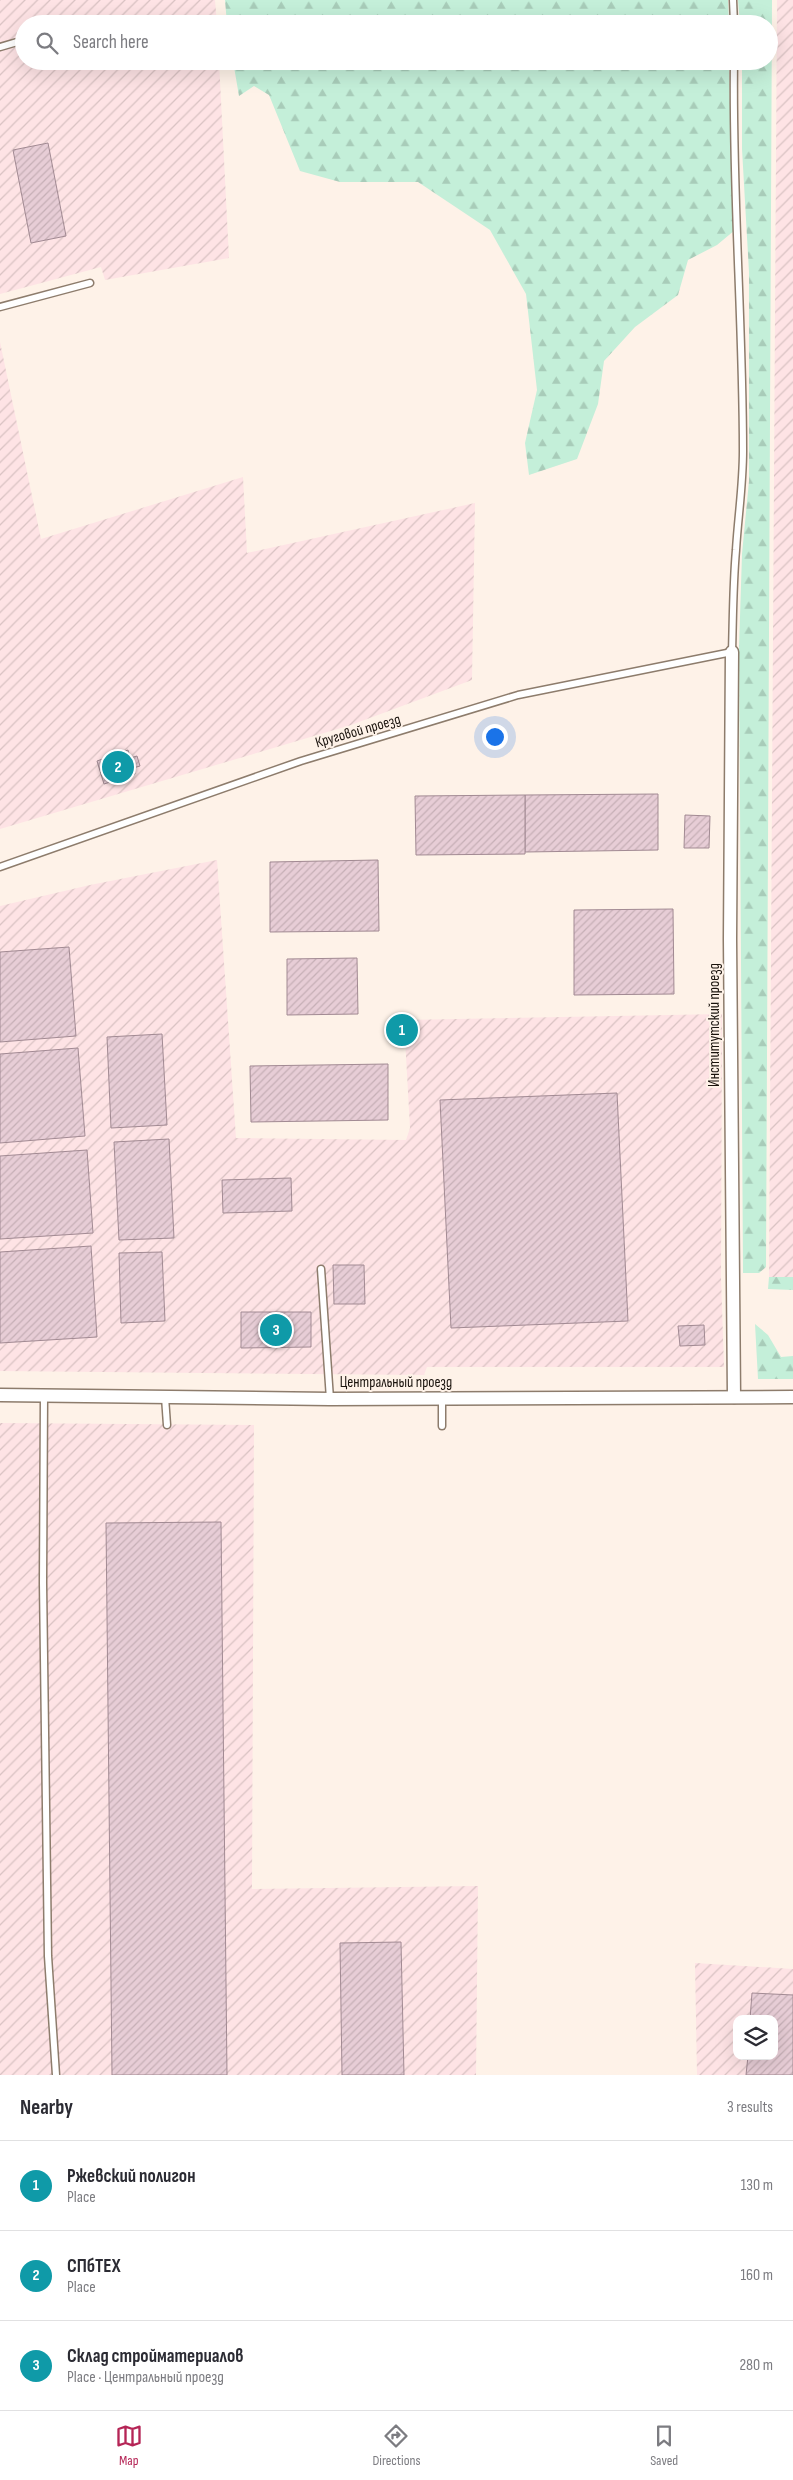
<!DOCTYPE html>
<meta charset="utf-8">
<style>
:root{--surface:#fff;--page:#f2f2f3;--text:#2b2b33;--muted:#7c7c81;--line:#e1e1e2;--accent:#b52556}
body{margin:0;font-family:"Sofia Sans Condensed",sans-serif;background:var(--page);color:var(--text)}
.controls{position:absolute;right:15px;bottom:15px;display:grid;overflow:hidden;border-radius:10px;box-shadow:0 5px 20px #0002}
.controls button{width:45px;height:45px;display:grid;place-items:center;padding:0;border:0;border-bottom:1px solid var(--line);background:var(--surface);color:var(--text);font:25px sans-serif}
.you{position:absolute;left:494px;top:736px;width:18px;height:18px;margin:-12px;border:4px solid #fff;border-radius:50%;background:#1a73e8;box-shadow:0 0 0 8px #1a73e833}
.badge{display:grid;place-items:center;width:32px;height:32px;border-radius:50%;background:var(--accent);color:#fff;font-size:16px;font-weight:700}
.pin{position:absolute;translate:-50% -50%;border:2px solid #fff;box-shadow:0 1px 5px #0006}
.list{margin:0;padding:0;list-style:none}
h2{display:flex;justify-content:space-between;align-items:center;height:65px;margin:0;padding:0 20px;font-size:21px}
h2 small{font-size:16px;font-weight:400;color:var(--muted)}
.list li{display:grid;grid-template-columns:32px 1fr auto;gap:15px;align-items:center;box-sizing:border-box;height:90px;padding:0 20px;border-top:1px solid var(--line)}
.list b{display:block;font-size:19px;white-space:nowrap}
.list p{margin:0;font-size:16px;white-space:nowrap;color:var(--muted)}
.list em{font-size:16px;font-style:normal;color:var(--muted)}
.icon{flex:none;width:28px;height:28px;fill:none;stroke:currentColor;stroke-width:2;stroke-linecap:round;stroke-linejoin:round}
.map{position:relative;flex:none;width:793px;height:2075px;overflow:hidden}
.search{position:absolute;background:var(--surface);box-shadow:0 5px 20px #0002;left:15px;right:15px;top:15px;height:55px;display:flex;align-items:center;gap:12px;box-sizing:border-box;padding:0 18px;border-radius:28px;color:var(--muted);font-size:19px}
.sheet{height:335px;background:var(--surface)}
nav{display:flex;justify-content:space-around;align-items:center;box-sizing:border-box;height:70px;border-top:1px solid var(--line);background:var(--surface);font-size:14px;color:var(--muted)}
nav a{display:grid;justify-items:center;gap:2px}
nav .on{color:var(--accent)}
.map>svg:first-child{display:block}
.industrial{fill:url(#industrial-furrows);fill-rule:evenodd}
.forest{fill:url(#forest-firs)}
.building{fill:url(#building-hatch);stroke:#a28a93}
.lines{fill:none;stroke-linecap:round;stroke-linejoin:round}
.lane-casing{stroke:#8d7c6c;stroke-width:9}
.street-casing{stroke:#8d7c6c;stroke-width:15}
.lane{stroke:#fff;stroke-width:6}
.street{stroke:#fff;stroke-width:12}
.labels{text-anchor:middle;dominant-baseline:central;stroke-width:4;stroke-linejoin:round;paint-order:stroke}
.street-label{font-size:15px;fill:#19120c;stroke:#fef2e8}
</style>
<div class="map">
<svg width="793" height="2075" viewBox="0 0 793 2075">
<defs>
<pattern id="industrial-furrows" width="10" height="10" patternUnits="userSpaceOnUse" patternTransform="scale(1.25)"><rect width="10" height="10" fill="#fee3e5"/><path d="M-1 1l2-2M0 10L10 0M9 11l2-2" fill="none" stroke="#d9c2c3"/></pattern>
<pattern id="forest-firs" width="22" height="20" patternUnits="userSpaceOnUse" patternTransform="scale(1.25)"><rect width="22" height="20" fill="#c4efd9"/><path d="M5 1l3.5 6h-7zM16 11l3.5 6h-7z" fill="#a8ccb9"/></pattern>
<pattern id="building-hatch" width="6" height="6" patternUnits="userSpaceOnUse" patternTransform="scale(1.25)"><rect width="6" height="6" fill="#e7cdd6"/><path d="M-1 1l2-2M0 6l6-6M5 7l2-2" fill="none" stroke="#c6afb6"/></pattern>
</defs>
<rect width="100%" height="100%" fill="#fef2e8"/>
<!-- industrial -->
<g class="industrial">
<polygon points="0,0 215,0 217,24 24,24 24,61 219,61 229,258 105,280 101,267 0,294"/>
<polygon points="777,0 793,0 793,1277 769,1277"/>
<polygon points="0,342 41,539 243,477 247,553 475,503 472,680 351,725 0,829"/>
<polygon points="217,860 236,1138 406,1140 410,1128 404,1020 722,1014 721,1278 724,1367 427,1367 424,1375 0,1371 0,906 90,885"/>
<polygon points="0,1423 254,1425 252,1889 478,1886 476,2075 0,2075"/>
<path d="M 695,1963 L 793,1969 L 793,2075 L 697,2075 ZM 737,2019 L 774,2019 L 774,2056 L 737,2056 Z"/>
</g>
<!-- forest -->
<g class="forest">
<polygon points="225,0 728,0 729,24 227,24"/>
<polygon points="738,0 772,0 766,1267 759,1273 743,1273 739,648 742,554 749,481 749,272 742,149 742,61 769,61 769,24 740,24"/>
<polygon points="233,61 729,61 731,151 735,230 717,245 688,260 678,295 635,327 604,361 598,404 577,459 529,475 525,443 537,390 526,294 490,230 418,182 340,182 300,171 269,95 254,86 239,96"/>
<polygon points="769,1277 793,1277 793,1290 768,1289"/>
<polygon points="755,1324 768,1335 781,1357 793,1356 793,1379 758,1379"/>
</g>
<!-- building -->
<g class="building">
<polygon points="48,143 66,236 31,243 13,150"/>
<polygon points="128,750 130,758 137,756 140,766 133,768 135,774 104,784 97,761"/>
<polygon points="658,794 658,850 525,852 525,795"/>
<polygon points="525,795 525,854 416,855 415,796"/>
<polygon points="685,815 710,816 709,848 684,848"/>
<polygon points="378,860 379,931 270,932 270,862"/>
<polygon points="673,909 674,994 574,995 574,910"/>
<polygon points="69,947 76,1036 0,1042 0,952"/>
<polygon points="357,958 358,1014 287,1015 287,959"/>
<polygon points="162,1034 167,1125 111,1128 107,1037"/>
<polygon points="78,1048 85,1136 0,1143 0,1054"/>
<polygon points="388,1064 388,1120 251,1122 250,1066"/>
<polygon points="617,1093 628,1321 451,1328 440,1100"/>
<polygon points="169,1139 174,1238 119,1240 114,1142"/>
<polygon points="87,1150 93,1233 0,1239 0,1156"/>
<polygon points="291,1178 292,1211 223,1213 222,1180"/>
<polygon points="91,1246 97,1337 0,1343 0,1252"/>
<polygon points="162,1252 165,1321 121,1323 119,1253"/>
<polygon points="333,1265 364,1265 365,1304 334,1304"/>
<polygon points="241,1312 311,1312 311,1347 241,1348"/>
<polygon points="704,1325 705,1345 680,1346 678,1326"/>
<polygon points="221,1522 227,2075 112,2075 106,1523"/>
<polygon points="401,1942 404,2075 342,2075 340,1943"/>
<polygon points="752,1993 793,1995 793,2075 746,2075 748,2056 774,2056 774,2019 750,2019"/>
</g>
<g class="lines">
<!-- lane casing -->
<g class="lane-casing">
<g id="lane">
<polyline points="733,0 734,24"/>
<polyline points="0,47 24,40"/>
<polyline points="0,307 90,283"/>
<path d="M 0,867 L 301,761 L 518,695 L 732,652 C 733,618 733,584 736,550 C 738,517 743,485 743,451 C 743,321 732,191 734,61"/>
<polyline points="321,1269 330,1399"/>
<polyline points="44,1395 43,1583 48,1956 56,2075"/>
<polyline points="165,1397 167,1425"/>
<polyline points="442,1398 442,1426"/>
</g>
</g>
<!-- street casing -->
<g class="street-casing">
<g id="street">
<polyline points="732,652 730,939 734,1397"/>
<polyline points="0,1395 330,1399 793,1397"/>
</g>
</g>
<!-- lane -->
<use href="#lane" class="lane"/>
<!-- street -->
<use href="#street" class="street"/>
</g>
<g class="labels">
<!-- street labels -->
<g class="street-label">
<text transform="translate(358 731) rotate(-16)">Круговой проезд</text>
<text transform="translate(714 1025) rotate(-90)">Институтский проезд</text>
<text x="396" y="1382">Центральный проезд</text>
</g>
</g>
</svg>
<div class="controls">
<button><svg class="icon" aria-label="layers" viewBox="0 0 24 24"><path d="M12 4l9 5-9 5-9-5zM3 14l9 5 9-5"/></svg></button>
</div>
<div class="you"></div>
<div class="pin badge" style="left:402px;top:1030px;background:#0f9aa8">1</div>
<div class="pin badge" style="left:118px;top:767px;background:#0f9aa8">2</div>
<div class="pin badge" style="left:276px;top:1330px;background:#0f9aa8">3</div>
<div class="search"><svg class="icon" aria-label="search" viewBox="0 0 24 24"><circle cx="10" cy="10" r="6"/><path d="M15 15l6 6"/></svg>Search here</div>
</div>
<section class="sheet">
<h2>Nearby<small>3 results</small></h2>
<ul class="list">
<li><span class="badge" style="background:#0f9aa8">1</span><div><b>Ржевский полигон</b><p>Place</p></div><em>130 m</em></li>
<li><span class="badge" style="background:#0f9aa8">2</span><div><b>СПбТЕХ</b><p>Place</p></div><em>160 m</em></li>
<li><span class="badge" style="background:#0f9aa8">3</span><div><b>Склад стройматериалов</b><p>Place · Центральный проезд</p></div><em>280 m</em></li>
</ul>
</section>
<nav>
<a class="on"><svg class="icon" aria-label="map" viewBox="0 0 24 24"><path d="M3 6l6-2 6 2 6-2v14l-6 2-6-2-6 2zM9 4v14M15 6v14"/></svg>Map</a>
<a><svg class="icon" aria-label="directions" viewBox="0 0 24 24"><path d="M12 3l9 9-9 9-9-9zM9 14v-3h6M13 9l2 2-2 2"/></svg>Directions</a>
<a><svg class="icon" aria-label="saved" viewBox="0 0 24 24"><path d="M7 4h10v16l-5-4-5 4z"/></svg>Saved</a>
</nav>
